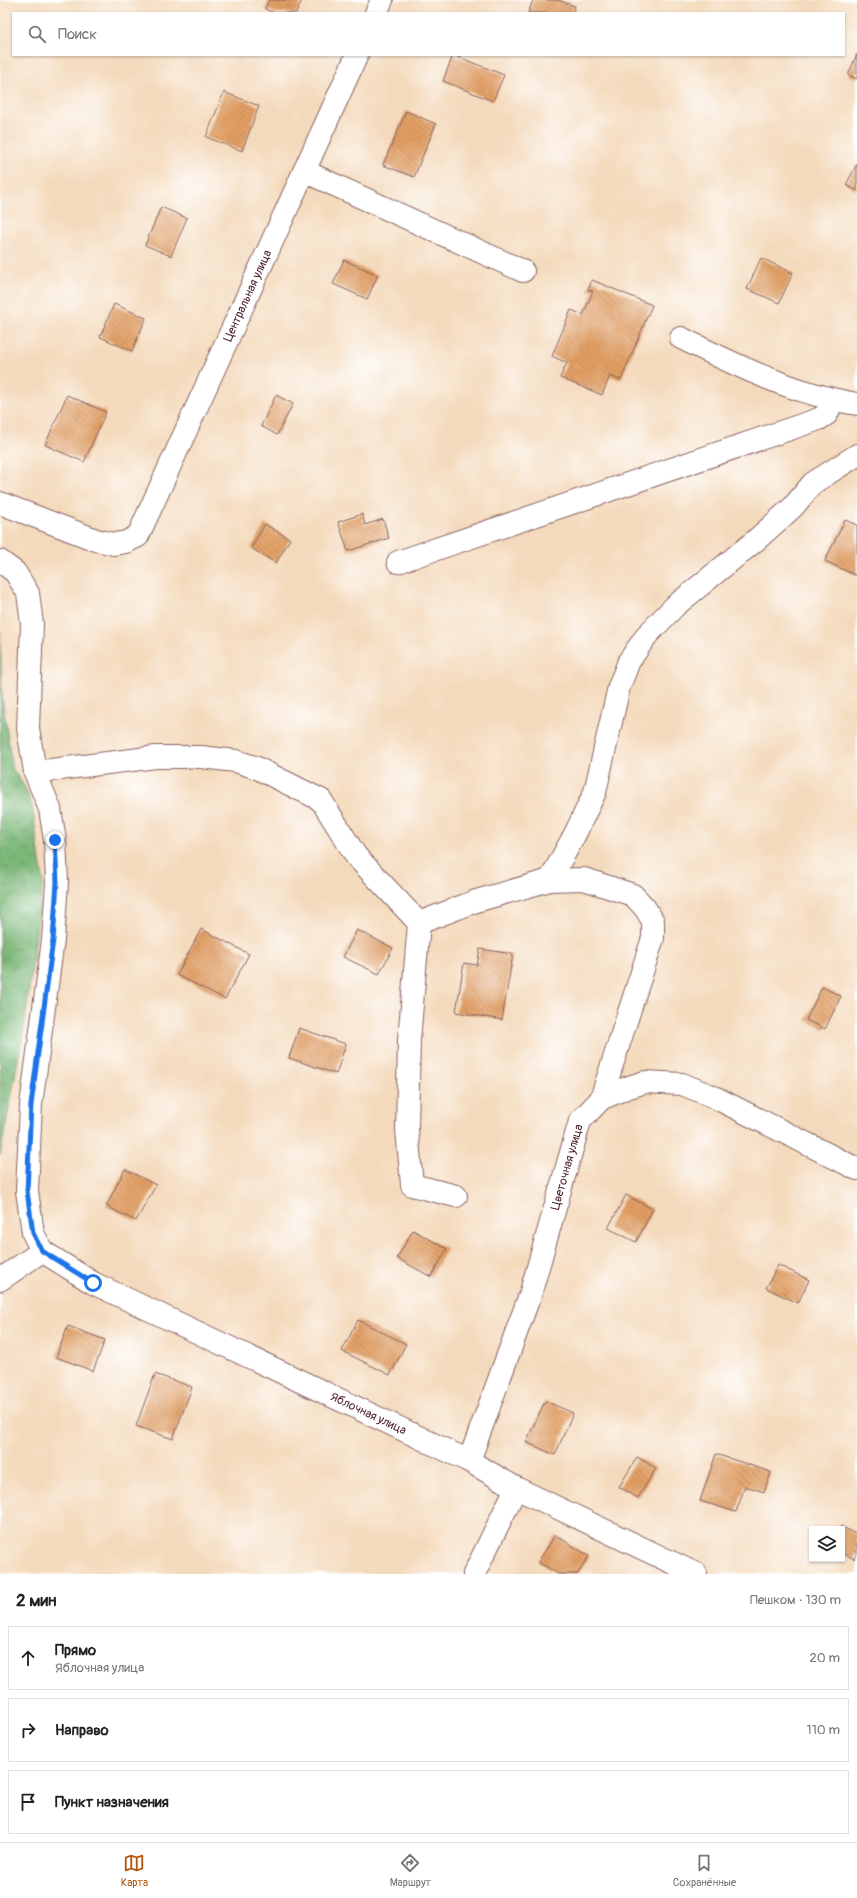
<!DOCTYPE html>
<html lang="ru">
<meta charset="utf-8">
<style>
:root{--surface:#fff;--page:#f2f2f2;--text:#222;--muted:#767676;--line:#e0e0e0;--accent:#b45309}
body{margin:0;font-family:Pangolin,sans-serif;background:var(--page);color:var(--text)}
.controls{position:absolute;right:12px;bottom:12px;display:grid;overflow:hidden;border-radius:0px;box-shadow:0 1px 3px #0004}
.controls button{width:36px;height:36px;display:grid;place-items:center;padding:0;border:0;border-bottom:1px solid var(--line);background:var(--surface);color:var(--text);font:20px sans-serif}
.stop{position:absolute;width:12px;height:12px;margin:-9px;border:3px solid #1a73e8;border-radius:50%;background:#fff}
.stop.end{background:#1a73e8;border-color:#fff;box-shadow:0 1px 4px #0008}
.list{margin:0;padding:0;list-style:none}
h2{display:flex;justify-content:space-between;align-items:center;height:52px;margin:0;padding:0 16px;font-size:17px}
h2 small{font-size:13px;font-weight:400;color:var(--muted)}
.list li{display:grid;grid-template-columns:26px 1fr auto;gap:12px;align-items:center;box-sizing:border-box;height:64px;margin:0 8px 8px;padding:0 8px;border:1px solid var(--line);border-radius:0px}
.list b{display:block;font-size:15px;white-space:nowrap}
.list p{margin:0;font-size:13px;white-space:nowrap;color:var(--muted)}
.list em{font-size:13px;font-style:normal;color:var(--muted)}
.icon{flex:none;width:22px;height:22px;fill:none;stroke:currentColor;stroke-width:2;stroke-linecap:round;stroke-linejoin:round}
.map{position:relative;flex:none;width:857px;height:1574px;overflow:hidden}
.search{position:absolute;background:var(--surface);box-shadow:0 1px 3px #0004;left:12px;right:12px;top:12px;height:44px;display:flex;align-items:center;gap:10px;box-sizing:border-box;padding:0 14px;border-radius:0px;color:var(--muted);font-size:15px}
.sheet{height:268px;background:var(--surface)}
nav{display:flex;justify-content:space-around;align-items:center;box-sizing:border-box;height:56px;border-top:1px solid var(--line);background:var(--surface);font-size:11px;color:var(--muted)}
nav a{display:grid;justify-items:center;gap:2px}
nav .on{color:var(--accent)}
.map>svg:first-child{display:block}
.forest{fill:url(#forest-crowns);stroke:#626c52}
.building{fill:url(#building-back-hatch)}
.lines{fill:none;stroke-linecap:round;stroke-linejoin:round}
.minor-casing{stroke:#86605e;stroke-width:24}
.minor{stroke:#fff;stroke-width:22}
.route{stroke:#1a73e8;stroke-width:5}
.labels{text-anchor:middle;dominant-baseline:central;stroke-width:4;stroke-linejoin:round;paint-order:stroke}
.street-label{font-size:12px;fill:#4a1f2b;stroke:#fff}
</style>
<div class="map">
<svg width="857" height="1574" viewBox="0 0 857 1574">
<defs>
<pattern id="forest-crowns" width="20" height="18" patternUnits="userSpaceOnUse"><rect width="20" height="18" fill="#7bb878"/><path d="M2 6a3 3 0 1 1 6 0M12 15a3 3 0 1 1 6 0" fill="none" stroke="#679563"/></pattern>
<pattern id="building-back-hatch" width="6" height="6" patternUnits="userSpaceOnUse"><rect width="6" height="6" fill="#e29f64"/><path d="M-1 5l2 2M0 0l6 6M5-1l2 2" fill="none" stroke="#b98153"/></pattern>
</defs>
<rect width="100%" height="100%" fill="#fff"/>
<filter id="ink" filterUnits="userSpaceOnUse"><feTurbulence type="fractalNoise" baseFrequency=".025" numOctaves="2"/><feDisplacementMap in="SourceGraphic" scale="8" xChannelSelector="R" yChannelSelector="G"/><feConvolveMatrix kernelMatrix="1 2 1 2 8 2 1 2 1" color-interpolation-filters="sRGB"/></filter>
<filter id="wash" filterUnits="userSpaceOnUse"><feTurbulence type="fractalNoise" baseFrequency=".012" numOctaves="4" result="noise"/><feDisplacementMap in="SourceGraphic" scale="16" xChannelSelector="R" yChannelSelector="G"/><feGaussianBlur stdDeviation="0.9" result="paint"/><feColorMatrix in="noise" values="0 0 0 0 0 0 0 0 0 0 0 0 0 0 0 0 0 1.4 0 .05"/><feComposite in="paint" operator="in"/></filter>
<g filter="url(#wash)">
<rect width="100%" height="100%" fill="#f4dabc"/>
<!-- forest -->
<polygon class="forest" points="0,630 2,696 12,768 26,789 32,806 43,880 24,1030 0,1156"/>
<g id="blocks">
<!-- building -->
<g class="building">
<polygon points="269,0 302,0 296,13 275,13 265,9"/>
<polygon points="533,0 558,0 575,6 573,13 528,13"/>
<polygon points="857,54 857,79 848,75"/>
<polygon points="453,55 504,75 493,101 443,81"/>
<polygon points="224,92 259,106 242,151 206,137"/>
<polygon points="406,111 436,124 414,177 383,165"/>
<polygon points="857,164 857,191 846,185"/>
<polygon points="161,207 187,218 171,256 145,245"/>
<polygon points="761,258 793,273 779,303 747,289"/>
<polygon points="344,260 378,275 367,299 333,284"/>
<polygon points="592,280 652,305 621,380 610,376 602,395 560,378 567,363 552,356 571,310 583,315 593,291 588,290"/>
<polygon points="114,304 146,318 132,351 100,337"/>
<polygon points="67,395 106,412 84,462 45,445"/>
<polygon points="276,395 293,404 277,435 261,426"/>
<polygon points="362,514 365,525 383,519 389,538 348,551 338,522"/>
<polygon points="845,520 857,525 857,576 825,561"/>
<polygon points="265,524 290,539 276,563 251,548"/>
<polygon points="201,929 249,954 225,999 177,975"/>
<polygon points="357,930 393,948 379,974 343,957"/>
<polygon points="480,949 513,954 502,1020 456,1012 464,963 477,965"/>
<polygon points="822,987 841,996 825,1029 806,1020"/>
<polygon points="299,1028 346,1044 336,1074 289,1058"/>
<polygon points="125,1169 156,1185 136,1221 106,1206"/>
<polygon points="626,1195 653,1209 636,1242 608,1228"/>
<polygon points="413,1230 447,1249 431,1277 397,1258"/>
<polygon points="778,1265 809,1280 798,1303 766,1288"/>
<polygon points="358,1320 406,1344 390,1375 342,1351"/>
<polygon points="68,1326 105,1340 93,1371 56,1357"/>
<polygon points="155,1374 192,1387 173,1439 136,1426"/>
<polygon points="545,1401 573,1413 555,1455 526,1442"/>
<polygon points="716,1454 771,1472 764,1492 745,1486 736,1512 700,1501"/>
<polygon points="637,1457 656,1468 638,1498 619,1487"/>
<polygon points="841,1526 857,1535 857,1553 854,1559 842,1553 842,1529 839,1529"/>
<polygon points="555,1535 589,1556 578,1574 558,1574 538,1562"/>
</g>
</g>
</g>
<g filter="url(#ink)">
<use href="#blocks" fill-opacity="0" stroke="#86605e" stroke-width="1"/>
<g class="lines">
<!-- minor casing -->
<g class="minor-casing">
<g id="minor">
<polyline points="376,13 382,0"/>
<polyline points="304,171 523,271"/>
<path d="M 681,338 C 737,366 795,394 857,404"/>
<path id="s1" d="M 0,503 L 96,540 L 114,544 L 126,542 L 138,536 L 357,55"/>
<polyline points="0,561 15,572 28,593 32,624 28,728 35,772 50,809 55,840 57,882 53,940 31,1105 27,1191 33,1233 42,1251"/>
<polyline points="398,562 819,419 827,414 833,400"/>
<polyline points="35,772 156,757 201,757 236,761 257,768 321,800 356,856 419,923 476,901 550,880 584,879 633,895 645,908 653,921 653,938 601,1099"/>
<polyline points="550,880 575,834 595,792 619,687 629,661 647,635 675,606 756,540 793,507 813,483 857,455"/>
<polyline points="419,923 409,1040 407,1129 412,1185 456,1196"/>
<path id="s2" d="M 42,1251 L 93,1283 L 469,1461 L 516,1488 L 696,1574"/>
<polyline points="0,1280 42,1251"/>
<path id="s3" d="M 469,1461 L 530,1295 L 580,1121 L 601,1099 L 626,1088 L 645,1082 L 682,1084 L 714,1097 L 857,1169"/>
<polyline points="474,1574 516,1488"/>
</g>
</g>
<!-- minor -->
<use href="#minor" class="minor"/>
</g>
</g>
<g class="lines" filter="url(#ink)">
<!-- route -->
<polyline class="route" points="55,840 57,882 53,940 31,1105 27,1191 33,1233 42,1251 93,1283"/>
</g>
<g class="labels">
<!-- street labels -->
<g class="street-label">
<text stroke="none"><textPath href="#s1" startOffset="411">Центральная улица</textPath></text>
<text stroke="none"><textPath href="#s3" startOffset="310">Цветочная улица</textPath></text>
<text stroke="none"><textPath href="#s2" startOffset="365">Яблочная улица</textPath></text>
</g>
</g>
</svg>
<div class="controls">
<button><svg class="icon" aria-label="layers" viewBox="0 0 24 24"><path d="M12 4l9 5-9 5-9-5zM3 14l9 5 9-5"/></svg></button>
</div>
<div class="stop" style="left:93px;top:1283px"></div>
<div class="stop end" style="left:55px;top:840px"></div>
<div class="search"><svg class="icon" aria-label="search" viewBox="0 0 24 24"><circle cx="10" cy="10" r="6"/><path d="M15 15l6 6"/></svg>Поиск</div>
</div>
<section class="sheet">
<h2>2 мин<small>Пешком · 130 m</small></h2>
<ul class="list">
<li><svg class="icon" aria-label="ahead" viewBox="0 0 24 24"><path d="M12 20V5M6 11l6-6 6 6"/></svg><div><b>Прямо</b><p>Яблочная улица</p></div><em>20 m</em></li>
<li><svg class="icon" aria-label="right" viewBox="0 0 24 24"><path d="M7 20v-9h11M14 6l5 5-5 5"/></svg><div><b>Направо</b></div><em>110 m</em></li>
<li><svg class="icon" aria-label="arrive" viewBox="0 0 24 24"><path d="M6 21V4h12l-3 4 3 4H6"/></svg><div><b>Пункт назначения</b></div></li>
</ul>
</section>
<nav>
<a class="on"><svg class="icon" aria-label="map" viewBox="0 0 24 24"><path d="M3 6l6-2 6 2 6-2v14l-6 2-6-2-6 2zM9 4v14M15 6v14"/></svg>Карта</a>
<a><svg class="icon" aria-label="directions" viewBox="0 0 24 24"><path d="M12 3l9 9-9 9-9-9zM9 14v-3h6M13 9l2 2-2 2"/></svg>Маршрут</a>
<a><svg class="icon" aria-label="saved" viewBox="0 0 24 24"><path d="M7 4h10v16l-5-4-5 4z"/></svg>Сохранённые</a>
</nav>
